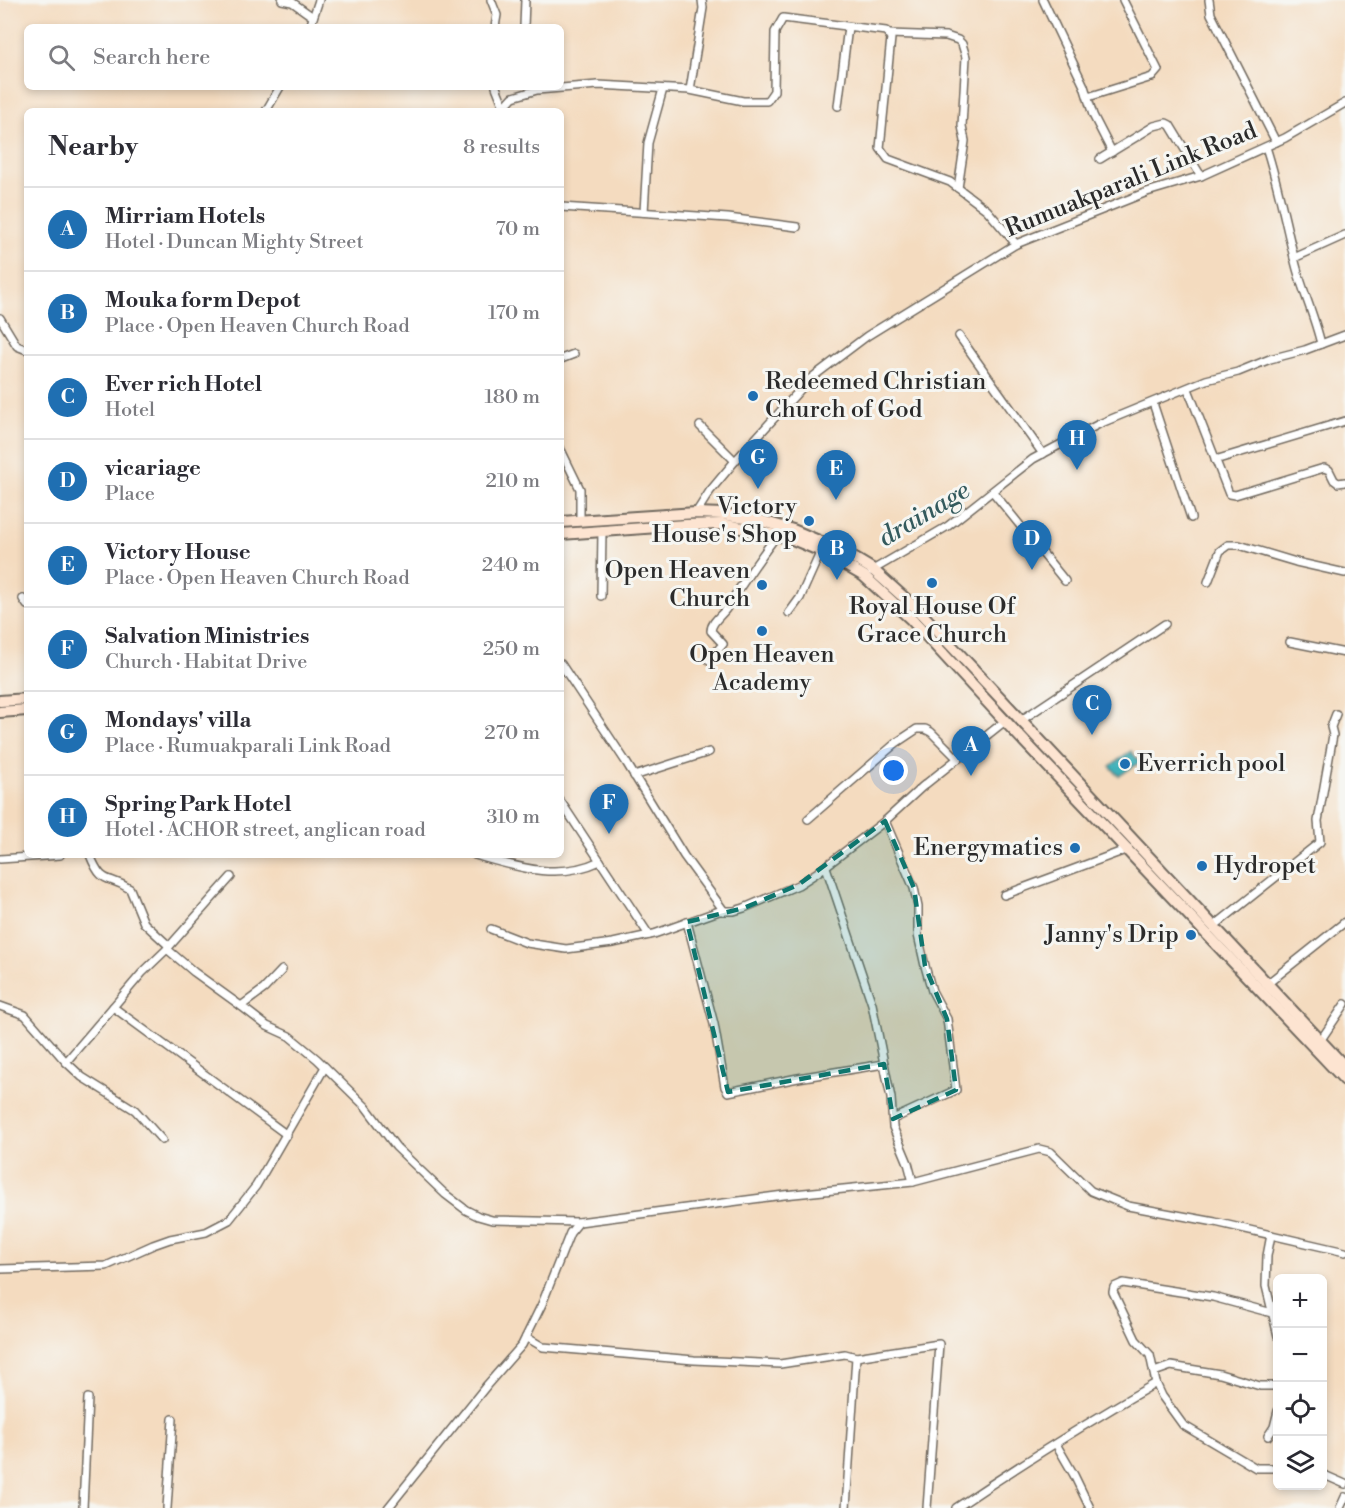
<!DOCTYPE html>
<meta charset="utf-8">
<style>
:root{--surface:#fff;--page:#f7f7f7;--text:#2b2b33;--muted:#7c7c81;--line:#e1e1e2;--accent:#1f6fb2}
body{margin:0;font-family:"Libre Bodoni",serif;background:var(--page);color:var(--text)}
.controls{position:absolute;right:18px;bottom:18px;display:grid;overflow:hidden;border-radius:9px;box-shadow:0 3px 9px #0003}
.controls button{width:54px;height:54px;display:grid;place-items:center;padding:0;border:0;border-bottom:2px solid var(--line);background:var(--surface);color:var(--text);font:30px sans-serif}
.you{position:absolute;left:894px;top:771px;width:21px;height:21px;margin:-15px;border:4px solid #fff;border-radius:50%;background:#1a73e8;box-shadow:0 0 0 9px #1a73e833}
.badge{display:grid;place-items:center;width:39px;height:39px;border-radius:50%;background:var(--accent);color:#fff;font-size:20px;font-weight:700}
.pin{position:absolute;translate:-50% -50px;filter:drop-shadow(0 2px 3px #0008)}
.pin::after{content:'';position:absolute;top:32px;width:21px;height:18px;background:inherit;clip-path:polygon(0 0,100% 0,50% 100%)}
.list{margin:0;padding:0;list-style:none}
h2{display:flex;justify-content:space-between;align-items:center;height:78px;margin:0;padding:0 24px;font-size:26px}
h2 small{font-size:20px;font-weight:400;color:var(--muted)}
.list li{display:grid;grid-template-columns:39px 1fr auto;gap:18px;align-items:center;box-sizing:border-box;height:84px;padding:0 24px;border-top:2px solid var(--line)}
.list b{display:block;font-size:22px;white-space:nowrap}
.list p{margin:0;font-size:20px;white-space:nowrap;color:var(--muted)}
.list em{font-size:20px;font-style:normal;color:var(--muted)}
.icon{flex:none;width:33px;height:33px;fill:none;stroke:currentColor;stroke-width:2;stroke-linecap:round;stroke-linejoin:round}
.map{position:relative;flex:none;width:1345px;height:1508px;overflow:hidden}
.search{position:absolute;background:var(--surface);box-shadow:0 3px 9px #0003;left:24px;top:24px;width:540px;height:66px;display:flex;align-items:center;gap:15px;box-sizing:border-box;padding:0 21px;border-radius:9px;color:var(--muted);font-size:22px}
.panel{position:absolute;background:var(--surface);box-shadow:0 3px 9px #0003;left:24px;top:108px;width:540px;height:750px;border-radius:9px}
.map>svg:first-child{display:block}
.water{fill:url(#water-waves);stroke:#366e72;stroke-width:1.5}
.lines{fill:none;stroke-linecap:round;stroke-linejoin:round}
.minor-casing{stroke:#71695f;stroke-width:10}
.secondary-casing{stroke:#71695f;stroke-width:14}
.minor{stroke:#fff;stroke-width:7}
.secondary{stroke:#fde4d1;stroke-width:10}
.marked{fill:#0f766e;fill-opacity:0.2;stroke:#0f766e;stroke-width:4.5;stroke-dasharray:12 8;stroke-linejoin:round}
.poi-dot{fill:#1f6fb2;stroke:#f6f6f2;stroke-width:2}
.labels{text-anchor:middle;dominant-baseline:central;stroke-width:6;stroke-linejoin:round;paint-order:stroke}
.street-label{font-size:24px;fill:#2b2b2b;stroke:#f6f6f2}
.poi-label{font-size:24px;fill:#2b2b2b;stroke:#f6f6f2;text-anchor:end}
.water-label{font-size:26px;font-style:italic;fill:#335a5d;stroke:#f6f6f2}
</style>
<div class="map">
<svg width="1345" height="1508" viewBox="0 0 1345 1508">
<defs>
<pattern id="water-waves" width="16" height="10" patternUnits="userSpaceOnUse" patternTransform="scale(1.5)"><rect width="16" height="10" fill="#41b1b9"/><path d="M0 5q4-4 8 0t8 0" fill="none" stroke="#379097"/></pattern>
</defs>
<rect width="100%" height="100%" fill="#f6f6f2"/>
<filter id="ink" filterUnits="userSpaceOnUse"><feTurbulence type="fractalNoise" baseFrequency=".0167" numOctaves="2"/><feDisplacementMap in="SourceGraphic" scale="12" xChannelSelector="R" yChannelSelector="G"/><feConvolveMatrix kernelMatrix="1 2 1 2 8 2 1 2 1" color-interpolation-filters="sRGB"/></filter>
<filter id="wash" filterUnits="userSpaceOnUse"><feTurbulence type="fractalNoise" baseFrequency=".008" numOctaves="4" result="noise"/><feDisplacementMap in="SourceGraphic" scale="24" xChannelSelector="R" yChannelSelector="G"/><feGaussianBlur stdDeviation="1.35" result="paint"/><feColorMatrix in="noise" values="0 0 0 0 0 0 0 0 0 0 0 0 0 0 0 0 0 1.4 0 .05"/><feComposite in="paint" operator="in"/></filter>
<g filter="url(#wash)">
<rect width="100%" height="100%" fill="#f4dbbf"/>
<!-- water -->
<polygon class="water" points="1131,751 1140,762 1119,776 1110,766"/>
</g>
<g filter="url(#ink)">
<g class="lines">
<!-- minor casing -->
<g class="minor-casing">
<g id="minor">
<polyline points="282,0 292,2 313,17"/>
<polyline points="491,0 497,15 495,27"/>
<polyline points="1043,0 1084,86 1093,115 1112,152"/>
<polyline points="1209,0 1211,14 1276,142"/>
<polyline points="310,27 319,0"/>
<polyline points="524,27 525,0"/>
<polyline points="889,34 946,36 958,40 962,44 966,57 962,126 965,141 958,188"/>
<polyline points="496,87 504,107"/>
<polyline points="690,90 703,8 702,0"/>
<polyline points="1088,97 1152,77 1158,70 1123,0"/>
<polyline points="838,106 848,27"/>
<polyline points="266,111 280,87"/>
<polyline points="504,111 504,107 513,97 537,90 598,85 690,90 743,101 767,101 774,91 775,32 783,18 886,31 891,38 880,148 888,159 950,182 987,210 1016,244"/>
<path d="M 1266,147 C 1279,187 1286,228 1297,269 C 1304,294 1315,318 1321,344"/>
<polyline points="1100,159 1154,126 1166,123 1170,125 1201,176"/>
<polyline points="561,207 728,218 797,227"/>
<polyline points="644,212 648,143 663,89"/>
<polyline points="1294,258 1345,235"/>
<polyline points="0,318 17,346 27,350"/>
<polyline points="959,336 1043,454"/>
<polyline points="561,359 574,354"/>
<polyline points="1188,389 1229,494 1235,495 1324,468 1329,470 1334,480 1338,483 1345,482"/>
<polyline points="1153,403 1191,518"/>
<polyline points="700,426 735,461"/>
<polyline points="561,450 580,489 580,520"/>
<polyline points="1215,460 1345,421"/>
<polyline points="993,492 1065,581"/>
<polyline points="696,513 710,491 735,461 810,379 867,336 1016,244 1147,192 1201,176 1285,138 1345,103"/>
<polyline points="871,571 948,526 1033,459 1099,424 1206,380 1238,372 1270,359 1305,350 1345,335"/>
<polyline points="1208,582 1220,551 1228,545 1239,545 1296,562 1345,573"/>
<polyline points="601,596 602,531"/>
<polyline points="23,599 27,605"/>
<polyline points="789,613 800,598 821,551"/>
<polyline points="1290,642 1345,653"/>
<path d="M 709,660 L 723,644 L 711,631 C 711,622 721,616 726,609 C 742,584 759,559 777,535"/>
<polyline points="561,664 626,762 684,856 724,911"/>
<polyline points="1020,721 1165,624"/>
<polyline points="634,776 709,752"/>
<polyline points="561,802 649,935"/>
<polyline points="808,819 896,743 917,729 925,729 931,732 958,759"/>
<polyline points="885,821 914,888 918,907 918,935 925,966 932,991 947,1019 956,1090 893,1119"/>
<path d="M 90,855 C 103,887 107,874 130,889 L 144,923 L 169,946"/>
<path d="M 475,855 C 517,867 558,881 600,861"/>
<polyline points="0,859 60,855"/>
<polyline points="826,867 872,1004 891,1098 893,1127 908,1163 913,1182"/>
<polyline points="1004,895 1128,849"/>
<polyline points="687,922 714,1024 725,1087 728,1092 798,1078 884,1064"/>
<polyline points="1213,927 1320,842 1318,821 1333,735 1331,727 1336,714"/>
<polyline points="491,929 527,943 566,949 613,943 654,934 719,911 734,911 744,908 798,885 818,872 885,821 922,787 1005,721"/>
<polyline points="167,949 231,877"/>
<polyline points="282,970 264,989 241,1006 267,1026 289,1036 317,1059 366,1107 396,1147 445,1194 466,1210 478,1216 492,1220 579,1222 784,1195 913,1182 1039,1149 1051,1152 1091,1191 1128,1206 1215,1222 1345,1252"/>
<polyline points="1267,984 1345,922"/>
<polyline points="0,1006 25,1015 66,1062"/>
<polyline points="113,1007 287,1135"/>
<polyline points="1320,1041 1345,1004"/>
<polyline points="162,1140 135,1110 82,1077 66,1062 142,973 167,949 194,972 241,1006"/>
<polyline points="1271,1235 1267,1256 1266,1286 1278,1336"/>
<polyline points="0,1269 106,1266 153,1245 170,1239 206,1232 229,1220 256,1186 325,1067"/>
<polyline points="1272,1313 1213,1297 1123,1283 1114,1287 1113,1292 1136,1340 1150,1355 1156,1383 1162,1396 1183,1425 1256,1468 1278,1468"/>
<polyline points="526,1337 543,1347 694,1360 780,1364 845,1354 856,1357 846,1508"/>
<polyline points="856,1357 939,1344 927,1508"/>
<polyline points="1154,1372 1171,1366 1220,1374 1260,1386 1278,1386"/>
<polyline points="1268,1436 1274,1427 1278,1411"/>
<polyline points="1056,1444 1074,1475 1090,1508"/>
<polyline points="1322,1474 1345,1484"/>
<polyline points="83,1508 88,1398"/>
<polyline points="167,1508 173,1419"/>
<polyline points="388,1508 487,1385 522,1345 542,1304 570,1233 579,1222"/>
<path d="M 956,1508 C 1021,1464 1088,1422 1156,1383"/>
<polyline points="1340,1508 1345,1497"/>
</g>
</g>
<!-- secondary casing -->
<g class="secondary-casing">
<g id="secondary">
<polyline points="561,522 696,513 723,514 762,521 793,530 842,551 872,569 919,611 1345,1067"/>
<polyline points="561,534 686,525 722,524 790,538 821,551 864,576 911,619 1005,721 1345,1080"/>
<polyline points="0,701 27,699"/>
<polyline points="0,712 27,710"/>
</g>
</g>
<!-- minor -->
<use href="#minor" class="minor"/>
<!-- secondary -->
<use href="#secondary" class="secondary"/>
</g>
</g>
<!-- marked area -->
<path class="marked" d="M 885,821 L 914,888 L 925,966 L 947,1019 L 956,1090 L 893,1119 L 884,1064 L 728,1092 L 687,922 L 744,908 L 798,885 Z"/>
<!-- markers -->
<g class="poi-dot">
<circle cx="753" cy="396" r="6"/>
<circle cx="809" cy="521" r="6"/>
<circle cx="932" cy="583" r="6"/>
<circle cx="762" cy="585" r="6"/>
<circle cx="762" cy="631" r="6"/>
<circle cx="1125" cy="764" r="6"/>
<circle cx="1075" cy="848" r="6"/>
<circle cx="1202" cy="866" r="6"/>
<circle cx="1191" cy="935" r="6"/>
</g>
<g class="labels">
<!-- street labels -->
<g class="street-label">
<text transform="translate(1131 180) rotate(-22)">Rumuakparali Link Road</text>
</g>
<!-- poi labels -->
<g class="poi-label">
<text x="765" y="382" text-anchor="start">Redeemed Christian<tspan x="765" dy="28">Church of God</tspan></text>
<text x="797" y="507">Victory<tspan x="797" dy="28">House's Shop</tspan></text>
<text x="750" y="571">Open Heaven<tspan x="750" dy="28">Church</tspan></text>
<text x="932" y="607" text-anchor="middle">Royal House Of<tspan x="932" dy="28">Grace Church</tspan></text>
<text x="762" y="655" text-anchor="middle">Open Heaven<tspan x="762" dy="28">Academy</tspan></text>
<text x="1137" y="764" text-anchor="start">Everrich pool</text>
<text x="1063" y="848">Energymatics</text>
<text x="1214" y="866" text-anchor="start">Hydropet</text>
<text x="1179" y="935">Janny's Drip</text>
</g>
<!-- water labels -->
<g class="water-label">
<text transform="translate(924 514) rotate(-31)">drainage</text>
</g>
</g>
</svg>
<div class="controls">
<button>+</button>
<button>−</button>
<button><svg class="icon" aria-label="locate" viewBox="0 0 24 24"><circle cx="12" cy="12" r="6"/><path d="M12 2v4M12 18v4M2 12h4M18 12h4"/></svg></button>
<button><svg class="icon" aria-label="layers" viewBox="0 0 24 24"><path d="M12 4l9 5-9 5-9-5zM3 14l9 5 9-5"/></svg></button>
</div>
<div class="you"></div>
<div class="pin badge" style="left:971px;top:776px">A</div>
<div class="pin badge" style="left:837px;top:580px">B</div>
<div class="pin badge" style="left:1092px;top:735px">C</div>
<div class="pin badge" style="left:1032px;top:570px">D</div>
<div class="pin badge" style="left:836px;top:500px">E</div>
<div class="pin badge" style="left:609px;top:834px">F</div>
<div class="pin badge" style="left:758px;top:489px">G</div>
<div class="pin badge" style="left:1077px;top:470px">H</div>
<div class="search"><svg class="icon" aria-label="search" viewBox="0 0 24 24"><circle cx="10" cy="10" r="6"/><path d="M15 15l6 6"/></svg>Search here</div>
<section class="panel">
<h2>Nearby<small>8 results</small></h2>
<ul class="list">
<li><span class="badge">A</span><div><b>Mirriam Hotels</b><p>Hotel · Duncan Mighty Street</p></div><em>70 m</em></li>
<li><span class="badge">B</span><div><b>Mouka form Depot</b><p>Place · Open Heaven Church Road</p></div><em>170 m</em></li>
<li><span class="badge">C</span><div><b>Ever rich Hotel</b><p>Hotel</p></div><em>180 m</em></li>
<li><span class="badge">D</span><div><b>vicariage</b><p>Place</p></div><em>210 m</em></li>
<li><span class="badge">E</span><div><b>Victory House</b><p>Place · Open Heaven Church Road</p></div><em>240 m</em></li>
<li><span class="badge">F</span><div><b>Salvation Ministries</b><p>Church · Habitat Drive</p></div><em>250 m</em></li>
<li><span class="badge">G</span><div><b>Mondays' villa</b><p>Place · Rumuakparali Link Road</p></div><em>270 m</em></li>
<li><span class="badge">H</span><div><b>Spring Park Hotel</b><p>Hotel · ACHOR street, anglican road</p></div><em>310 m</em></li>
</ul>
</section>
</div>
